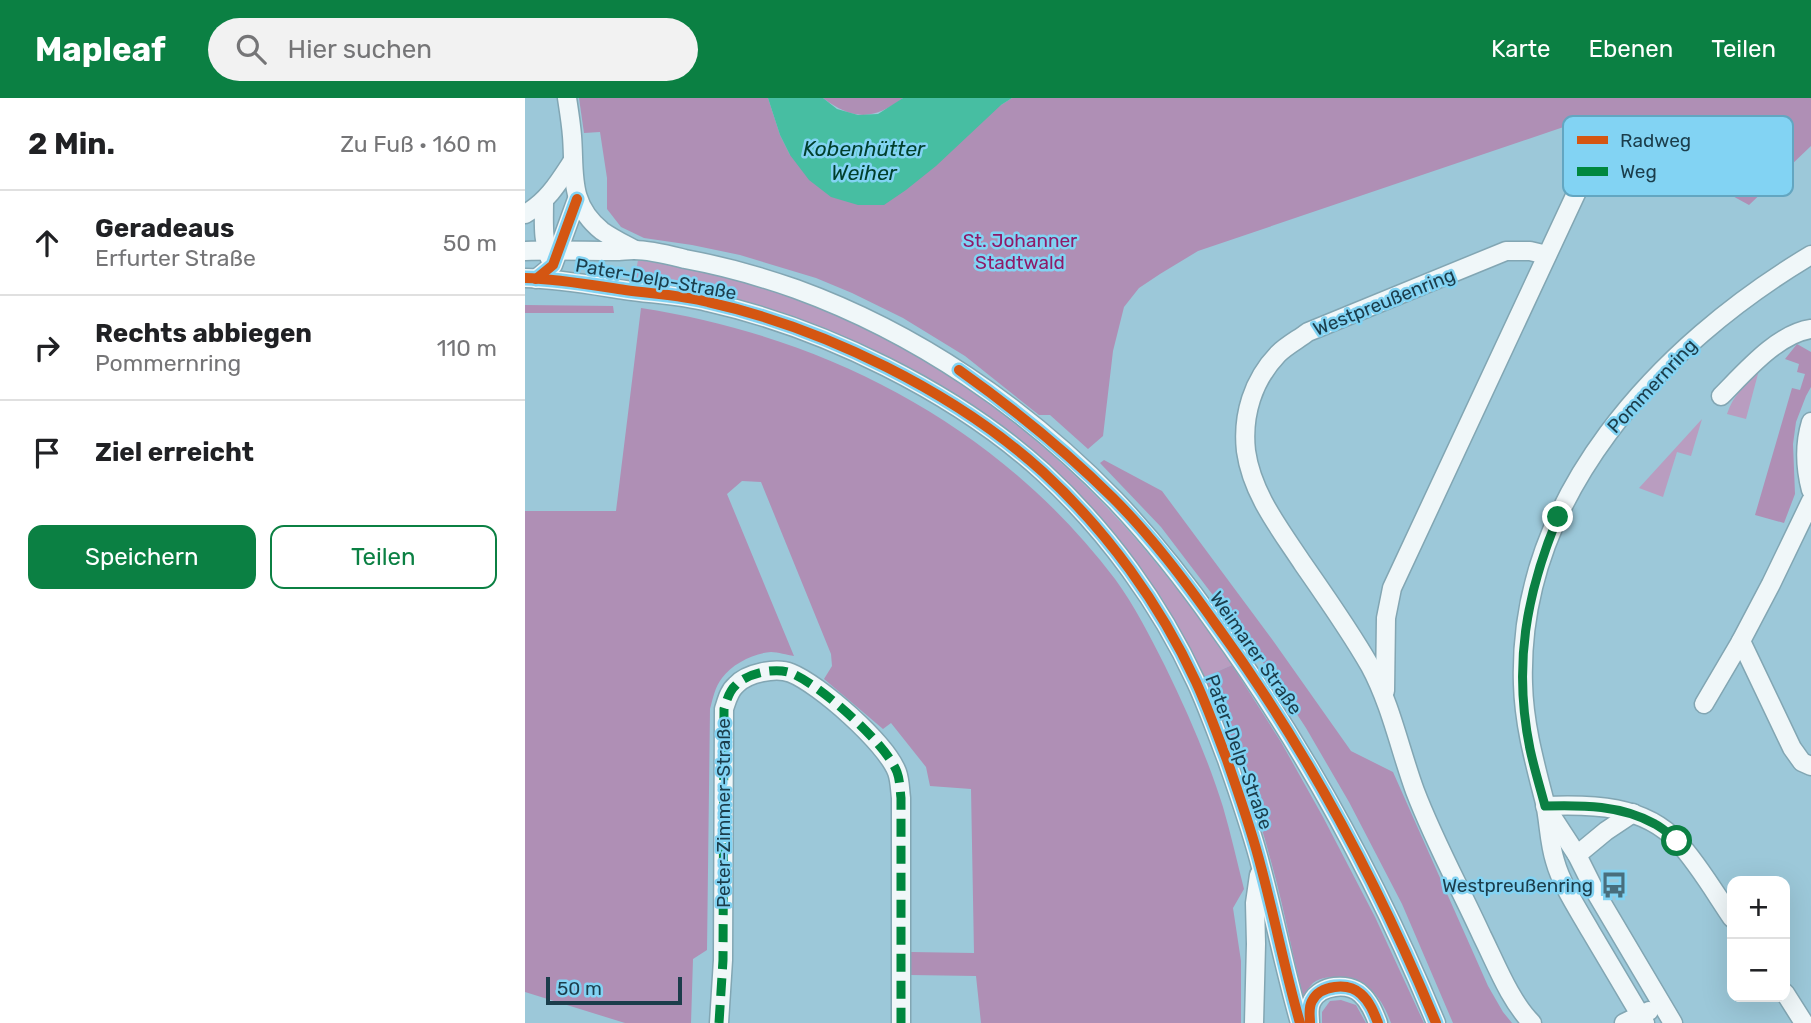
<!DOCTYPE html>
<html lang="de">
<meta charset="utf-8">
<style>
:root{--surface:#fff;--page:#f2f2f2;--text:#202124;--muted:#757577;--line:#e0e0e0;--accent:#0b8043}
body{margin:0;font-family:Rubik,sans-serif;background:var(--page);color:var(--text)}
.controls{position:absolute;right:21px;bottom:21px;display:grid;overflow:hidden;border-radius:14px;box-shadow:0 7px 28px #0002}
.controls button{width:63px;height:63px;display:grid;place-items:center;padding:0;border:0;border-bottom:2px solid var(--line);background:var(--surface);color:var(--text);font:35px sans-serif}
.scale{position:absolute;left:21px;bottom:18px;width:136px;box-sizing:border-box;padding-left:7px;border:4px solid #1b3d4b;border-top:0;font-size:19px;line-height:24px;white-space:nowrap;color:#1b3d4b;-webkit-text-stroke:5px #82d3f3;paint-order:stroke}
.stop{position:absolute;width:21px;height:21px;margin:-16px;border:5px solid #0b8043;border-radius:50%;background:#fff}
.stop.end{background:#0b8043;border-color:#fff;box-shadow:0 2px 7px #0008}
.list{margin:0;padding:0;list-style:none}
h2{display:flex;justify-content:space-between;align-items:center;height:91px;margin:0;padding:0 28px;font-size:30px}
h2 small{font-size:23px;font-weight:400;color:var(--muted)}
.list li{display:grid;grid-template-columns:46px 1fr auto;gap:21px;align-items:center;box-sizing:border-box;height:105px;padding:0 28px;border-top:2px solid var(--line)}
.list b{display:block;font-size:26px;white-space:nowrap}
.list p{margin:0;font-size:23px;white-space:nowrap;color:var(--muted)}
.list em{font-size:23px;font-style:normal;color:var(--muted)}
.actions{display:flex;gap:14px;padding:21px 28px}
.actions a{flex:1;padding:16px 0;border:2px solid var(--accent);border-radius:14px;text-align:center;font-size:24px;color:var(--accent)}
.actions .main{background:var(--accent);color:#fff}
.icon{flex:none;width:38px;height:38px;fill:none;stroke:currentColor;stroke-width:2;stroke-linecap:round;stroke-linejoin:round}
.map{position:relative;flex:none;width:1286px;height:925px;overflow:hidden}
header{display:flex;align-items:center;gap:42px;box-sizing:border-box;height:98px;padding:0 35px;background:var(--accent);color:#fff}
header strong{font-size:33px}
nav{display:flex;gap:38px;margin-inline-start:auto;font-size:24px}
.search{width:490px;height:63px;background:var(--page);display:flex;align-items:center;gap:18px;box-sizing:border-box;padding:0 24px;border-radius:38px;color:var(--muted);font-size:26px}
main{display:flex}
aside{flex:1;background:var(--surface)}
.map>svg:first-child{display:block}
.green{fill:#b99dc0}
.forest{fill:#af8fb5}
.water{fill:#47bea2}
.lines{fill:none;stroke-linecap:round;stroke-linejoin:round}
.minor-casing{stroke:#82a6b3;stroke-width:21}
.minor{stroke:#f0f7f9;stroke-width:18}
.quiet{stroke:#00873e;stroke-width:9;stroke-dasharray:18 9;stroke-linecap:butt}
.cycleway-casing{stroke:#82d3f3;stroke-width:15}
.cycleway{stroke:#d45612;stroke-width:10}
.route{stroke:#0b8043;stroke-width:9}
.labels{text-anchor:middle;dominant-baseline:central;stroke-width:5;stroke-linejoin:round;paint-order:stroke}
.park-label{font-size:19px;fill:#8f1a68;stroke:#82d3f3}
.street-label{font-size:19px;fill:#1b3d4b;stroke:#82d3f3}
.poi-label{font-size:19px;fill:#1b3d4b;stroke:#82d3f3;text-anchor:end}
.water-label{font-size:21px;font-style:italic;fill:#013f2c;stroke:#82d3f3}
.key{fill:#82d3f3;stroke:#63a6c1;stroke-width:2}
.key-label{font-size:19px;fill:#1b3d4b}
</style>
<header>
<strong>Mapleaf</strong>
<div class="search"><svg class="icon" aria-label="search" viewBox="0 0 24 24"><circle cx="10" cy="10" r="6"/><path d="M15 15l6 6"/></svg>Hier suchen</div>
<nav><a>Karte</a><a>Ebenen</a><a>Teilen</a></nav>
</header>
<main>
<aside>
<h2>2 Min.<small>Zu Fuß · 160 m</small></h2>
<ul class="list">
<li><svg class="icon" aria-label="ahead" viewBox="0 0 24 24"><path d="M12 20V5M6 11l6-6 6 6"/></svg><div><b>Geradeaus</b><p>Erfurter Straße</p></div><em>50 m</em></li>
<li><svg class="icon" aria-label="right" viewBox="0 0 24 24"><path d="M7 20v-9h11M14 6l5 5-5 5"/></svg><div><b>Rechts abbiegen</b><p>Pommernring</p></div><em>110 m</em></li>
<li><svg class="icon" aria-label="arrive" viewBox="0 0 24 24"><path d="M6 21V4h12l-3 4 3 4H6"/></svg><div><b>Ziel erreicht</b></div></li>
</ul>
<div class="actions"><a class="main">Speichern</a><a>Teilen</a></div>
</aside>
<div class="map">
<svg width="1286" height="925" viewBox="0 0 1286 925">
<rect width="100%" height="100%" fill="#9cc8d9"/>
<!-- green -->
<g class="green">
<path d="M 113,162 C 144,167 176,171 207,179 C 383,227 541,346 651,490 C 671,515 688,541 707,567 L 680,579 L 636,499 L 604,455 L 571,417 L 525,369 L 307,236 L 242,211 L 199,198 L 110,179 Z"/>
<path d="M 1234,272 L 1221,321 L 1202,316 C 1208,297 1221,286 1234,272 Z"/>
<polygon points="1177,321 1166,358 1152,354 1138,399 1114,390"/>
</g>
<!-- forest -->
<g class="forest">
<polygon points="54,0 243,0 255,37 265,57 476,7 487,0 1286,0 1286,48 1224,107 1065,20 673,153 635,176 614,190 599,209 588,253 578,338 563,351 525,317 514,317 440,258 378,220 327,195 291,180 215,157 167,147 119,140 96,129 82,111 82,80 75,34 59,35"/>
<path d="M 298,0 L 378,0 C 348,23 327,22 298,0 Z"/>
<polygon points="0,207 88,208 89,215 0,215"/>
<path d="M 116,210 C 303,239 474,328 590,481 C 609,507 625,538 640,568 C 662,613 683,661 698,709 C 706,736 712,764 719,791 L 708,810 L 716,863 L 716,925 L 456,925 L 451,878 L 386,877 L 386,854 L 449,855 L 446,691 L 405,688 L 401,669 L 366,625 L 358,631 L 299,581 L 307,568 L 306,556 L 236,384 L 217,383 L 202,396 L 269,558 C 262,557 253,554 246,554 C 229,555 207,566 197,580 C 190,589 188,600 185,611 L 182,852 L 168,861 L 166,925 L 100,925 L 0,894 L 0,413 L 91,413 Z"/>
<polygon points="1272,246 1286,254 1286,289 1281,298 1271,324 1268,346 1270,396 1259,425 1230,417 1267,290 1275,292 1280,276 1272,274 1274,266 1260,261"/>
<polygon points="579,362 637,393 749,544 826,653 868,674 963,888 978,914 987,925 928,925 877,806 824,704 781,630 732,555 636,429 575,365"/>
<path d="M 707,567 L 756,644 L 798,719 L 850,819 L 899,925 L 866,925 C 857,900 843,881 815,879 C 805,879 796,879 788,885 C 784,889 781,894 778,898 C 767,855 759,810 747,767 C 730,702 707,640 680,579 Z"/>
<polygon points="816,902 831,907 841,925 797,925 797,914 805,903"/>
</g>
<!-- water -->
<polygon class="water" points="243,0 298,0 312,11 333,17 353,16 378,0 487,0 476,7 411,68 381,92 359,107 333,107 306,99 284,82 265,57 255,37"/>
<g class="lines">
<!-- minor casing -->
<g class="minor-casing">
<g id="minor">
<path d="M 42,0 C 44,13 46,25 47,38 C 50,75 43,106 77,133 C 87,140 99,146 110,152"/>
<path d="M 19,103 C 19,123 17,144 26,163"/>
<path d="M 0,116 C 22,104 34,84 47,64"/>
<path d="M 0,153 C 30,152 60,153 90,153 C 96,153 103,152 109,152 C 126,152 144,157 160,161 C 198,168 234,178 271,191 C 392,235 501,310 590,402 C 627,441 660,483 691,527 C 780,650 853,785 911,925"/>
<path d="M 0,180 C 34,181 67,187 100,192 C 128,196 156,197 183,204 C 299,230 430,294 518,374 C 582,433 635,506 671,584 C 683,610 692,636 702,662 C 714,697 727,733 736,769 C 750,821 760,873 775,925"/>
<polyline points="11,181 28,167 52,101"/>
<path d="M 1196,298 C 1220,274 1252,236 1286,231"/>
<path d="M 1286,324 C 1279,347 1280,369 1286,392"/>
<polyline points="1286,403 1246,486 1216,543 1267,650 1277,664 1286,668"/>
<polyline points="860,593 861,520 867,490 1076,42"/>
<polyline points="1179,606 1216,543"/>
<path d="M 1020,708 C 1067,706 1119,707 1153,744 C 1174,767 1190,795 1207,820"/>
<polyline points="1024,714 1052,757 1071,795 1148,925"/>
<polyline points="1052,757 1081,733 1108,715"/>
<polyline points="1260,895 1279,925"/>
<path d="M 194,925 L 198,862 L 199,611 C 202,602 204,593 211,587 C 222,575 251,569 266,575 C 294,586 361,645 372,674 C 375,682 375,692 376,700 L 376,925"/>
<polyline points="729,925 731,846 730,805 734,777"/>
<path d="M 785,925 C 785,918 783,910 787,903 C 795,887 823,884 836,896 C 845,904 849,915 853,925"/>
<path d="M 1007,925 C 985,903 971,866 957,838 C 935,790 909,743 890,693 C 875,652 866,607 845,568 C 825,533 801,499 778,466 C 755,431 727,396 721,353 C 717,317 728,282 753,256 C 762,247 774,241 783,234 L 981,153 L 1005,153 L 1022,157"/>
<polyline points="1099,925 1124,913"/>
<path d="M 1120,925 C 1102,895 1084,864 1066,834 C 1053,811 1037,788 1030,763 C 1024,744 1024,724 1020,705 C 1010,666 999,627 998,586 C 992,399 1135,247 1286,157"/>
</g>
</g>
<!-- minor -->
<use href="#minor" class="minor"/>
<!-- quiet -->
<path class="quiet" d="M 194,925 L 198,862 L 199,611 C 202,602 204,593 211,587 C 222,575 251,569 266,575 C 294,586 361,645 372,674 C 375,682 375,692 376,700 L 376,925"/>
<!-- cycleway casing -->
<g class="cycleway-casing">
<g id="cycleway">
<path d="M 0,180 C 34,181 67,187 100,192 C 128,196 156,197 183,204 C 299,230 430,294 518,374 C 582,433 635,506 671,584 C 683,610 692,636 702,662 C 714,697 727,733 736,769 C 750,821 760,873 775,925"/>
<polyline points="11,181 28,167 52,101"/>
<path d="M 434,272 C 489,311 541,353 588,400 C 627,439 660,483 692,528 C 781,650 853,785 911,925"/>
<path d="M 785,925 C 785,918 783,910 787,903 C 795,887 823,884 836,896 C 845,904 849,915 853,925"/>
</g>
</g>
<!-- cycleway -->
<use href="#cycleway" class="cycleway"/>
</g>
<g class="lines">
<!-- route -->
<path class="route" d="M 1033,419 C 1001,496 988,568 1005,651 C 1009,670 1015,689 1020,708 C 1058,707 1096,707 1130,726 C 1138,730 1145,737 1152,743"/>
</g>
<!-- icons -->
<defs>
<g id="bus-bare" transform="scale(2.1)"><path d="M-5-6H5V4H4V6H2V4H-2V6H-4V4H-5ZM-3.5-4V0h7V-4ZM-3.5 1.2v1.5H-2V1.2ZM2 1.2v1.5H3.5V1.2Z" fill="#486e7d" stroke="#82d3f3" stroke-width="2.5" paint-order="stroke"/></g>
</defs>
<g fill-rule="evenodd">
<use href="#bus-bare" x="1089" y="787"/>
</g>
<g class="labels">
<!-- park labels -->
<g class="park-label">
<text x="495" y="142">St. Johanner<tspan x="495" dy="22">Stadtwald</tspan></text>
</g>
<!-- street labels -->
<g class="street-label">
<text transform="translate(131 181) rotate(10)">Pater-Delp-Straße</text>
<text transform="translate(859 204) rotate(-22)">Westpreußenring</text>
<text transform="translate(1127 288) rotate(-47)">Pommernring</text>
<text transform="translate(731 555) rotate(55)">Weimarer Straße</text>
<text transform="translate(714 654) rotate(70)">Pater-Delp-Straße</text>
<text transform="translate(198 715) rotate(-90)">Peter-Zimmer-Straße</text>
</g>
<!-- poi labels -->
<g class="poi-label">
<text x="1068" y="787">Westpreußenring</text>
</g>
<!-- water labels -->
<g class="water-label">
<text x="339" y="50">Kobenhütter<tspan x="339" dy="24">Weiher</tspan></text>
</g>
</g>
<!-- legend -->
<rect x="1038" y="18" width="230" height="80" rx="10" class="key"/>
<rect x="1052" y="38" width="31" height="8" fill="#d45612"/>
<rect x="1052" y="69" width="31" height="9" fill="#00873e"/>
<g class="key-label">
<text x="1095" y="49">Radweg</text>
<text x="1095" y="80">Weg</text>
</g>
</svg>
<div class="controls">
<button>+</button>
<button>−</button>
</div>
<div class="scale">50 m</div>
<div class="stop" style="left:1152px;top:743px"></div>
<div class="stop end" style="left:1033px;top:419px"></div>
</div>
</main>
